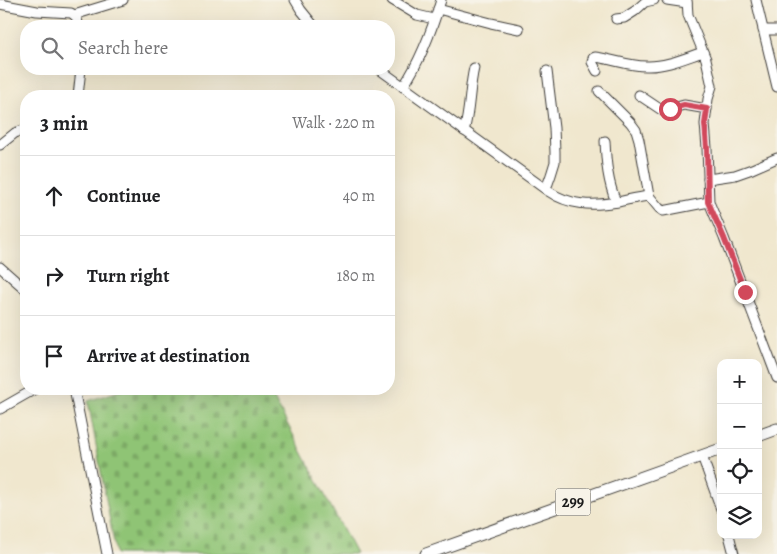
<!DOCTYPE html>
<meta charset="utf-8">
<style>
:root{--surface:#fff;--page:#f2f2f2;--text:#202124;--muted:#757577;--line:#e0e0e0}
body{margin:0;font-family:Alegreya,serif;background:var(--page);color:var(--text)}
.controls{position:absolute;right:15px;bottom:15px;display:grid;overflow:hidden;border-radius:10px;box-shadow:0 5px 20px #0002}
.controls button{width:45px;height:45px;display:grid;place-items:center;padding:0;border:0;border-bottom:1px solid var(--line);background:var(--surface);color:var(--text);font:25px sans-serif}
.stop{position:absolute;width:15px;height:15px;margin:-11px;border:4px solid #d1495b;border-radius:50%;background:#fff}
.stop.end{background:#d1495b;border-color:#fff;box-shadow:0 1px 5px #0008}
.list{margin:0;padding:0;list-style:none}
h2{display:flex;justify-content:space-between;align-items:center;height:65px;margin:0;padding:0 20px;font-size:21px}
h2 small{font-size:16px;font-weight:400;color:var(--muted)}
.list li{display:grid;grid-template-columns:32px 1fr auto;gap:15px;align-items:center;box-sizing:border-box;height:80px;padding:0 20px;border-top:1px solid var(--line)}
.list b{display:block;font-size:19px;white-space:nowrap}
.list em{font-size:16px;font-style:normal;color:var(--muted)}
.icon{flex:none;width:28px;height:28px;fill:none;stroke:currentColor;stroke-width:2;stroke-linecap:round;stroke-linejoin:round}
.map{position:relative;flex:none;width:777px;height:554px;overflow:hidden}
.search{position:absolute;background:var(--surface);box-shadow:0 5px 20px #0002;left:20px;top:20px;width:375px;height:55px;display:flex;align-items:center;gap:12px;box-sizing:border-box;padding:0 18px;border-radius:20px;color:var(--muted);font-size:19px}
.panel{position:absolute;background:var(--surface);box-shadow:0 5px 20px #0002;left:20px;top:90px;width:375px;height:305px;border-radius:20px}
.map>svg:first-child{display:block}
.cemetery{fill:url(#cemetery-stones);stroke:#567048}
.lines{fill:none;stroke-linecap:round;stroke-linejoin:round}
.minor-casing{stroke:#3c3a37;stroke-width:11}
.major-casing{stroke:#3c3a37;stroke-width:13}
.minor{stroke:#fff;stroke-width:9}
.major{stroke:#fff;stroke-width:11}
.route{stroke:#d1495b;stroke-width:6}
.labels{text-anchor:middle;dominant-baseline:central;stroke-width:4.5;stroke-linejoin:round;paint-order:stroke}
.shield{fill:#f7f3e8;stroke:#5e5c59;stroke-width:1}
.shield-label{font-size:16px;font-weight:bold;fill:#1c1c1c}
</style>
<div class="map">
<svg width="777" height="554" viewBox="0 0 777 554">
<defs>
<pattern id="cemetery-stones" width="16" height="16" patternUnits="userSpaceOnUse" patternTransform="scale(1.25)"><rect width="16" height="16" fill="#8fc475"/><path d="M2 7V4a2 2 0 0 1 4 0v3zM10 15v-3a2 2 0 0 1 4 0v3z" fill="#7ba865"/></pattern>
</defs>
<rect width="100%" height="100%" fill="#f7f3e8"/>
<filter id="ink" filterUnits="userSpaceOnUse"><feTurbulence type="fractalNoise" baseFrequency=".02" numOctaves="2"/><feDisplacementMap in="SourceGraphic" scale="10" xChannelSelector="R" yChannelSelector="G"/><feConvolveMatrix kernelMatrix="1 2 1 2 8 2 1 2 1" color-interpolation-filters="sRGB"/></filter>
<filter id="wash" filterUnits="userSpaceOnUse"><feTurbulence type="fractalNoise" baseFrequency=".0096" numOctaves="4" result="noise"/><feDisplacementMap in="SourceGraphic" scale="20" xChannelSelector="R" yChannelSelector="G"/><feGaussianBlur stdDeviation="1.12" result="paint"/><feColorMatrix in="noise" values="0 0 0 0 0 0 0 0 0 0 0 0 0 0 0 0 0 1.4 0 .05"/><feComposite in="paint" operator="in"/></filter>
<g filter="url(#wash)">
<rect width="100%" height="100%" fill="#f0e7ce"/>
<!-- cemetery -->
<polygon class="cemetery" points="125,389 269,389 356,554 116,554 88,401"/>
</g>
<g filter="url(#ink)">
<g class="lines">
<!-- minor casing -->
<g class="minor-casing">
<g id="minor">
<polyline points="295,0 301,10 314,26"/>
<polyline points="392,0 417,15 434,19"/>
<polyline points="667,0 687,3"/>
<polyline points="756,0 777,87"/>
<polyline points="0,4 37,11 71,13 76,16 79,26"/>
<polyline points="438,9 491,23 519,29"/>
<polyline points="74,15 123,0"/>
<polyline points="616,19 624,18 635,11 645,2 654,0"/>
<polyline points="763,30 777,30"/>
<path d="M 379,69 L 548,191 C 570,206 592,206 618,202 C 628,200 639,197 649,196 L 659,208 L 663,211 L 709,202 L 707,148 L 705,124 L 708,99 L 712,86 L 706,59 L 688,15 L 687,0"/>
<path d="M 597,71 L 592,62 L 593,58 L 595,57 C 612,59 628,66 646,66 C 665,67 685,58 703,52"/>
<path d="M 403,87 C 421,60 432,30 441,0"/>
<polyline points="599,91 630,122 636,130 639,140 649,196"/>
<polyline points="639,95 663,111 684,105 707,109"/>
<polyline points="78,96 81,69"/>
<path d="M 464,131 C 470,111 469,89 474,68"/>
<path d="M 605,141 C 606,163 608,182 616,202"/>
<polyline points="0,145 15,133 26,129"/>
<polyline points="708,179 735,175 752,169 777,158"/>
<polyline points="546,189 551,175 555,162 555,152 554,128 547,71"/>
<polyline points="709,202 724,238 777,378"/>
<polyline points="0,267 26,290"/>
<polyline points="74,389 107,554"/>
<polyline points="0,409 35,389"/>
<polyline points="702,456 721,509"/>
<polyline points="729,535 734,554"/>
</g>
</g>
<!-- major casing -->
<g class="major-casing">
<g id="major">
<polyline points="758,436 777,429"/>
<polyline points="426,554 721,449"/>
</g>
</g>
<!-- minor -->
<use href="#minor" class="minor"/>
<!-- major -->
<use href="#major" class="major"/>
</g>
</g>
<g class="lines" filter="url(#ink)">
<!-- route -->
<polyline class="route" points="670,109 684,105 707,109 705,124 707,148 708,202 724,238 745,292"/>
</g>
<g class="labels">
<!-- shield labels -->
<rect class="shield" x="555.5" y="488.5" width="35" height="27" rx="4"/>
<g class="shield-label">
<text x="573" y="502">299</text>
</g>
</g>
</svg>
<div class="controls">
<button>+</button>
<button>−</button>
<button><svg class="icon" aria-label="locate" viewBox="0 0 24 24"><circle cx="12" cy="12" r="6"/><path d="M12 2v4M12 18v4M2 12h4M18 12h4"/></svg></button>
<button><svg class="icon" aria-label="layers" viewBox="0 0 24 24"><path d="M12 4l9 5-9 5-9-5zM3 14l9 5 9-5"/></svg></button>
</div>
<div class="stop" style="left:670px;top:109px"></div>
<div class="stop end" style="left:745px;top:292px"></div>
<div class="search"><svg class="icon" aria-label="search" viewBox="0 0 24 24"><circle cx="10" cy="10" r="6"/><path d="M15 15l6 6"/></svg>Search here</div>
<section class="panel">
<h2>3 min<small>Walk · 220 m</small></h2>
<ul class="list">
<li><svg class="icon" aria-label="ahead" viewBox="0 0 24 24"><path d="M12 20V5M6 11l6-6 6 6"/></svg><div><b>Continue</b></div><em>40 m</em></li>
<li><svg class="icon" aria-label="right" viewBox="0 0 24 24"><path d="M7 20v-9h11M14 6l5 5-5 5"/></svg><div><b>Turn right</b></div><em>180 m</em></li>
<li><svg class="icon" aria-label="arrive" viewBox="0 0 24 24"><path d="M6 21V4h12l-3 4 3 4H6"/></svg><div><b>Arrive at destination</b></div></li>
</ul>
</section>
</div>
